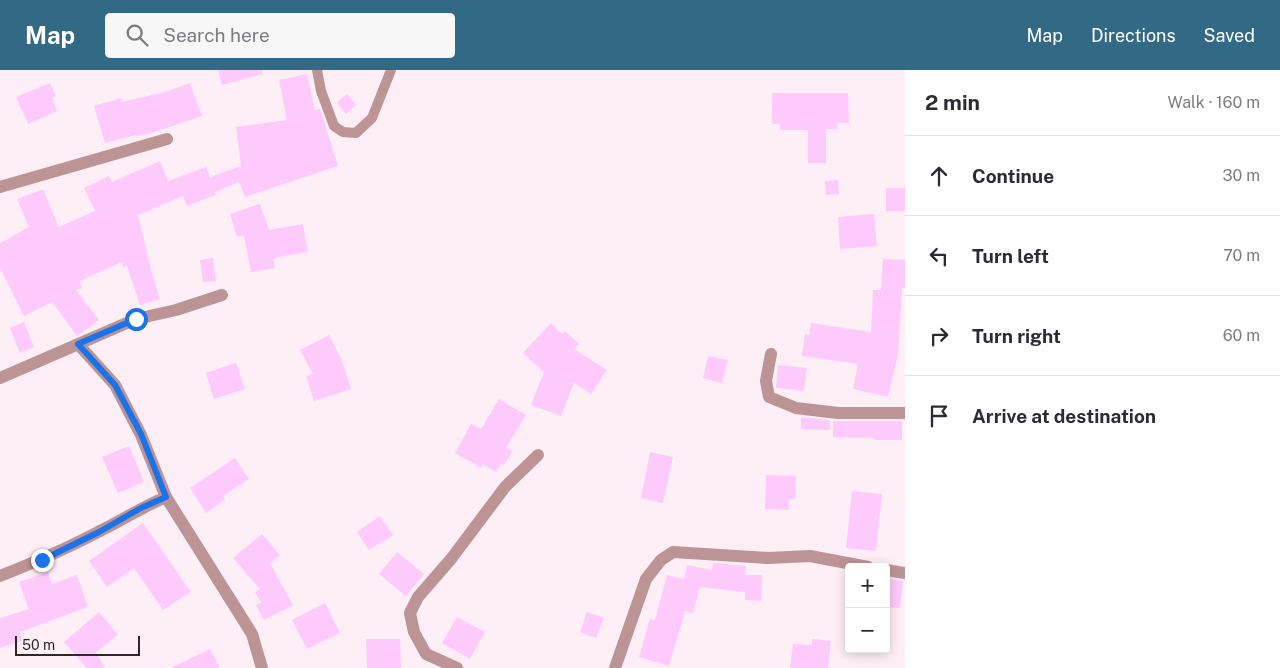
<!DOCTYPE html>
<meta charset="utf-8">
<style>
:root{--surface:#fff;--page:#f7f7f7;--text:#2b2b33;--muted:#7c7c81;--line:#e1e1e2;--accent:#326984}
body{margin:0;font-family:"Public Sans",sans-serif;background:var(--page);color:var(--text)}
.controls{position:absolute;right:15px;bottom:15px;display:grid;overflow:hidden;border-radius:5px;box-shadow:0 2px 12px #0003}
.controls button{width:45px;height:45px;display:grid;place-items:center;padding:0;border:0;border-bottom:1px solid var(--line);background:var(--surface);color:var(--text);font:25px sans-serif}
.scale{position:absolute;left:15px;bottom:12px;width:125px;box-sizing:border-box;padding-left:5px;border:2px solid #2f282b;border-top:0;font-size:14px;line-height:18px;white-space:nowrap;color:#2f282b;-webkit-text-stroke:4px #feeef5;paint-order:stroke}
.stop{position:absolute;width:15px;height:15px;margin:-11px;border:4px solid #1a73e8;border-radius:50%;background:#fff}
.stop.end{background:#1a73e8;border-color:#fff;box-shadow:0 1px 5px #0008}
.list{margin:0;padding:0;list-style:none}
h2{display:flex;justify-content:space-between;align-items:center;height:65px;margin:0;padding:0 20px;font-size:21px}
h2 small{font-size:16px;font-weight:400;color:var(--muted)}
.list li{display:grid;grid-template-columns:32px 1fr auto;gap:15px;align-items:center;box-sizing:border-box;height:80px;padding:0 20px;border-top:1px solid var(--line)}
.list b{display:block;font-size:19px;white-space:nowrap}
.list em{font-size:16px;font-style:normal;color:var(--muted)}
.icon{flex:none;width:28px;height:28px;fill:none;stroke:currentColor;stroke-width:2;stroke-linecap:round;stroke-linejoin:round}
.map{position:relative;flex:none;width:905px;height:598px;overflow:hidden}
header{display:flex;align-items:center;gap:30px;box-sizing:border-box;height:70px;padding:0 25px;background:var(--accent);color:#fff}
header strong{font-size:24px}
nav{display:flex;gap:28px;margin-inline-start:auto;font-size:18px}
.search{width:350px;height:45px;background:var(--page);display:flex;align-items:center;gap:12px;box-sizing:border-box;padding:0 18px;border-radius:5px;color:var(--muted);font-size:19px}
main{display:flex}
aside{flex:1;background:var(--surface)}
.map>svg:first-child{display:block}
.building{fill:#fecafc}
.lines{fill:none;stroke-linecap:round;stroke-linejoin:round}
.service{stroke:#bd9496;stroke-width:10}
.minor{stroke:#bd9496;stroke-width:12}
.route{stroke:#1a73e8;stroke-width:6}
</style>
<header>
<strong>Map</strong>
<div class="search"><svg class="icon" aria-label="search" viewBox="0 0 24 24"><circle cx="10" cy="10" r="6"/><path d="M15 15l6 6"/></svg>Search here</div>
<nav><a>Map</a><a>Directions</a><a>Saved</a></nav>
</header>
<main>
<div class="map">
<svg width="905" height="598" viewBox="0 0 905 598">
<rect width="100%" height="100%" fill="#feeef5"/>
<!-- building -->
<g class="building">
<polygon points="218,0 262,0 262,4 222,15"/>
<polygon points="307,4 315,40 320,39 338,96 245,127 239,112 215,122 216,125 187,136 183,126 138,145 152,203 160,229 140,235 127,196 123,197 122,192 80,211 82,218 76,220 99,250 77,266 52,232 24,246 0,198 0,173 29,157 17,129 43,119 59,157 95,141 84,118 109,106 112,112 160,91 168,111 206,97 210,107 241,96 236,57 287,50 279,10"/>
<polygon points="50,13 56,26 52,28 57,41 28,54 16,27"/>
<polygon points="190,13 202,46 155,62 137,66 136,65 105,73 94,36 121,28 122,32 165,22"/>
<polygon points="772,23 848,23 849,53 837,53 837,59 826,59 826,93 808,93 808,60 780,60 780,54 772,54"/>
<polygon points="347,24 356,35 346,44 337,32"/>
<polygon points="838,110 839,124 826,125 825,111"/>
<rect x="886" y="118" width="19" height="23"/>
<polygon points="260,134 269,160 303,154 308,182 273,188 275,198 251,202 244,165 237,167 230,144"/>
<polygon points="874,144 877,176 840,179 838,147"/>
<polygon points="213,188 216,211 203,212 200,190"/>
<polygon points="883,189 905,190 905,218 902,218 898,284 888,327 853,319 858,294 802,286 805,264 809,265 811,253 871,262 873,220 881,220"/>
<polygon points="24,252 34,277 20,283 10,258"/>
<polygon points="551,253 562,264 565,261 579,274 574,279 607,300 591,324 574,313 561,346 531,335 544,302 523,283"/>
<polygon points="329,265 341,288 351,319 314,331 306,306 313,304 300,280"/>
<polygon points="708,286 728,290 722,313 703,308"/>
<polygon points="236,293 245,319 214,329 206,303"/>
<polygon points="778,295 807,298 804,321 776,318"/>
<polygon points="499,329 526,345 506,378 513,381 504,395 501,394 496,402 483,394 481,398 455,383 471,354 481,359"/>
<polygon points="801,347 830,350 830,360 801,359"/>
<polygon points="833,351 902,351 902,370 874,370 874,368 833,367"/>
<polygon points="129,376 144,412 118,423 102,387"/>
<polygon points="650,382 673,387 663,433 641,428"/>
<polygon points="235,388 249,409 223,426 225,430 206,443 190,418"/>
<polygon points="766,405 796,406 795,429 789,429 789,440 765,439"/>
<polygon points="852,421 882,424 876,481 846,478"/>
<polygon points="380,446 393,465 369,480 357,462"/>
<polygon points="143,453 191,522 163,540 134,498 107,517 89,491"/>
<polygon points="262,464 280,485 270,493 293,535 264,550 256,535 261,533 255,522 260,519 233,488"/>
<polygon points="397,482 424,504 406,526 379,504"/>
<polygon points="713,493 746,496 745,505 762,505 761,531 745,530 745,522 700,517 693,543 685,541 669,596 639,587 650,549 655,550 667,505 684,509 687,495 712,500"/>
<polygon points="48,502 52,514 77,505 88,537 20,562 22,571 0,578 0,548 29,539 19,512"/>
<polygon points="886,508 903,511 900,538 886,537"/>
<polygon points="325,533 340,563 307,579 292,550"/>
<polygon points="99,542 118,565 96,582 105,598 87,598 64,572"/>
<polygon points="587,542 604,548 596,568 580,562"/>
<polygon points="457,547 485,562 470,589 442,573"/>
<polygon points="366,569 400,569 401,598 367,598"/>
<polygon points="812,569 831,571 828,598 790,598 793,574 812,575"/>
<polygon points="210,579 220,598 171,598"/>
</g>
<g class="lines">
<!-- service -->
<polyline class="service" points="317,0 321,21 334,56 343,62 356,63 372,48 391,0"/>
<!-- minor -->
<g class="minor">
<polyline points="0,117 167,69"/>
<polyline points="78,274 115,315 141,365 166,427"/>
<polyline points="771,284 766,311 769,327 796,338 838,343 905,343"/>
<polyline points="0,308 136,249 176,240 222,225"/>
<polyline points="886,500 905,503"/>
<path d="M 0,506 C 33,493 66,479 98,462 C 121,451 142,437 166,427 L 252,564 L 262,598"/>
<polyline points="457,598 426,584 414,562 410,543 418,527 451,489 505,417 538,385"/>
<polyline points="615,598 646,509 661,490 673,482 768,488 810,486 868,497"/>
</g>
</g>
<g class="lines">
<!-- route -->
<polyline class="route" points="42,490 99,462 141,438 166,427 141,364 115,315 78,274 136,249"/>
</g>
</svg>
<div class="controls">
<button>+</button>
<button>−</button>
</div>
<div class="scale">50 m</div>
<div class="stop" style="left:136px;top:249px"></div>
<div class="stop end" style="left:42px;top:490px"></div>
</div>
<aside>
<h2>2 min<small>Walk · 160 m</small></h2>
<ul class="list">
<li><svg class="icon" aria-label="ahead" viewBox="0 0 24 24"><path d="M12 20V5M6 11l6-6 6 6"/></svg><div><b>Continue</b></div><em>30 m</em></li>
<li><svg class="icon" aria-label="left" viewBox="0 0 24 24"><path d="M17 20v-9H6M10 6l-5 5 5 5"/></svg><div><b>Turn left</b></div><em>70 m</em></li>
<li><svg class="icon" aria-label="right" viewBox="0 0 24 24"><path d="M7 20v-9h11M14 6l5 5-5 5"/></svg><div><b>Turn right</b></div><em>60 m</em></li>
<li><svg class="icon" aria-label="arrive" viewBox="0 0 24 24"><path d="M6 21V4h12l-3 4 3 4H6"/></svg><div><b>Arrive at destination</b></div></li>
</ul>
</aside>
</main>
